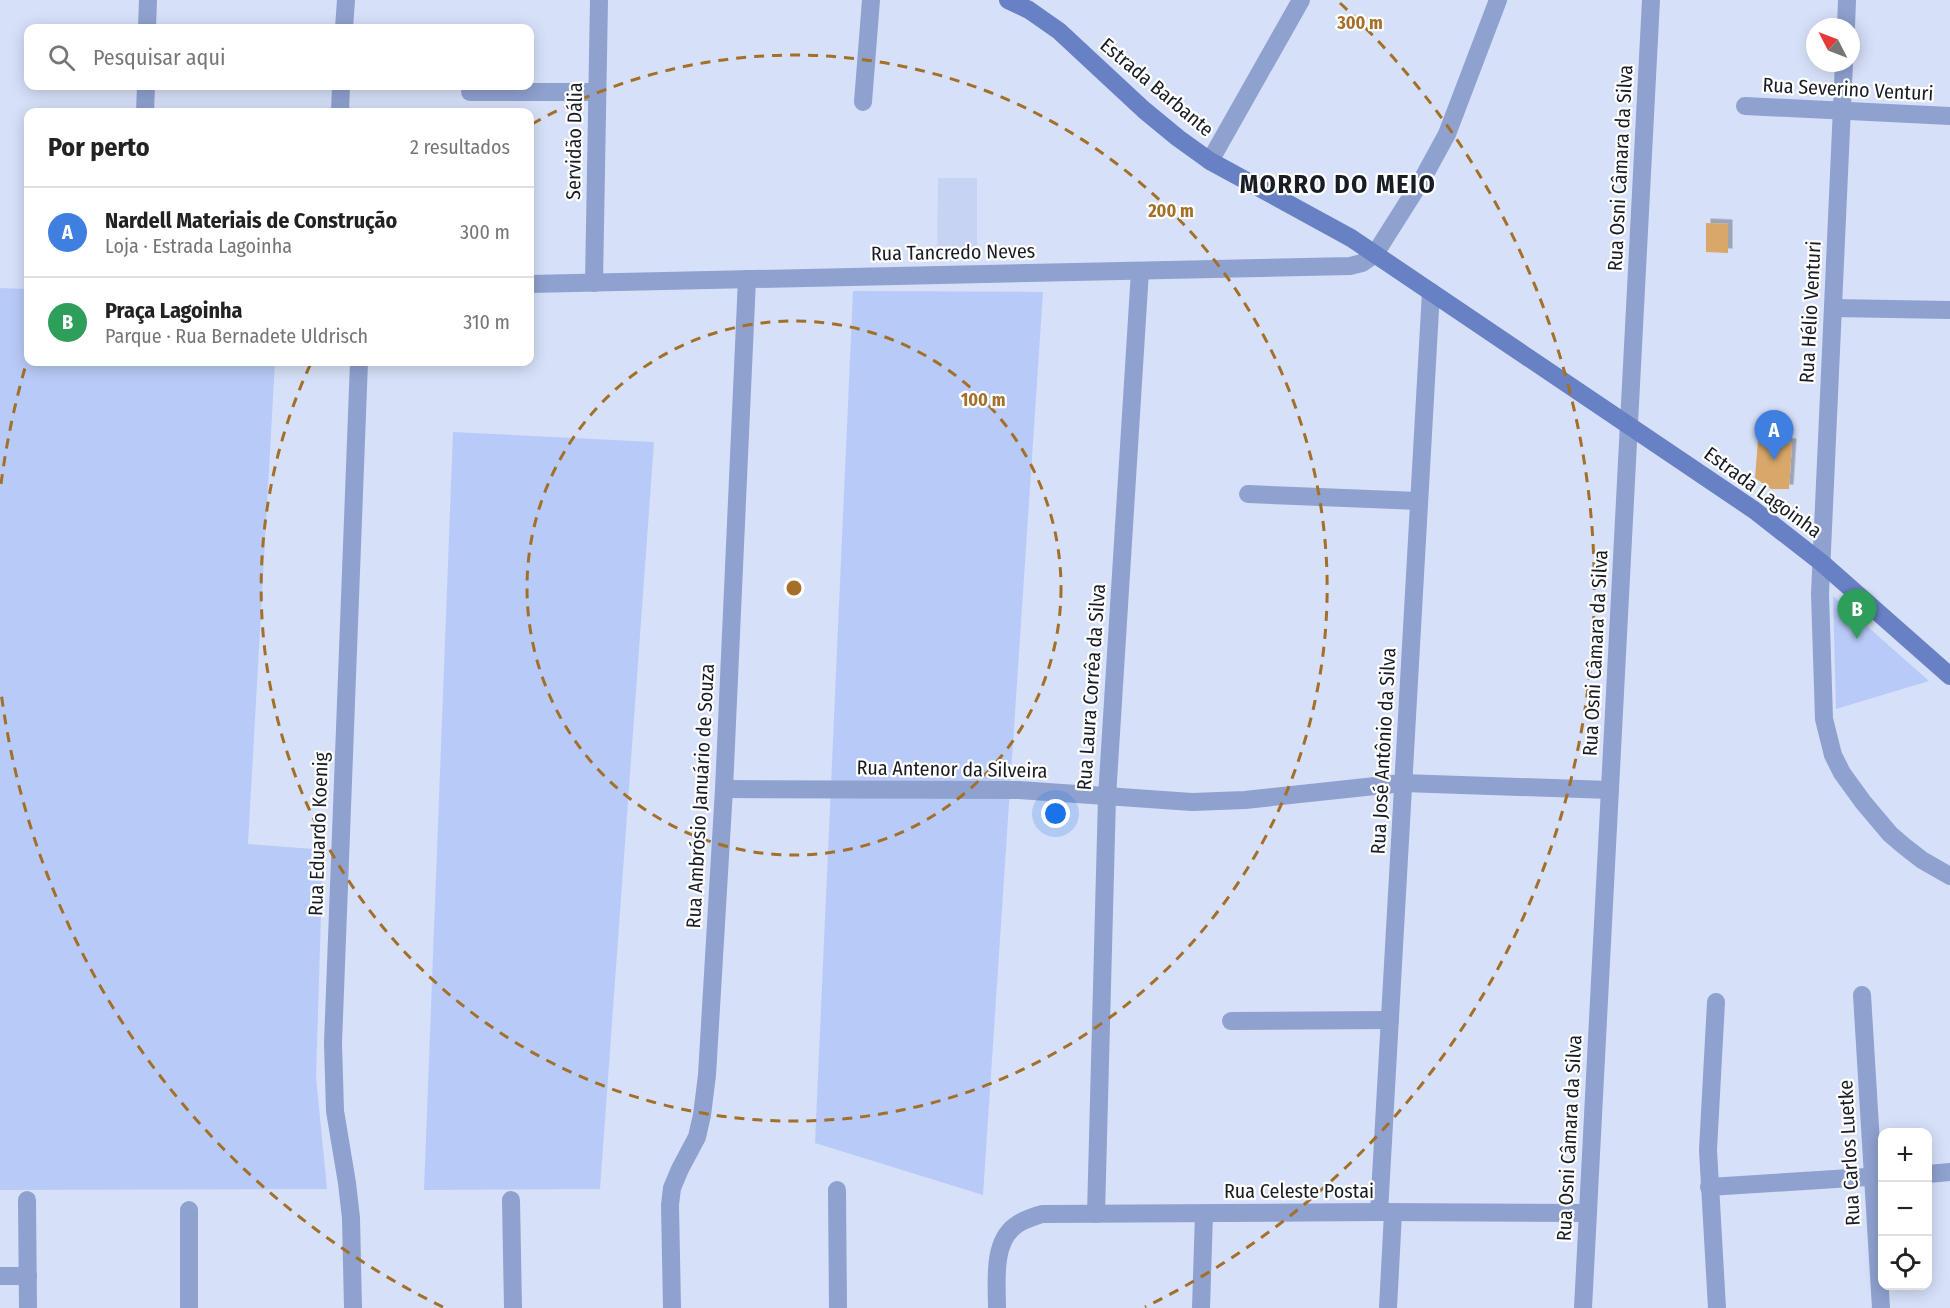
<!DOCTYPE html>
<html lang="pt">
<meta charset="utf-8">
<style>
:root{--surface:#fff;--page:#f2f2f2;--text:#222;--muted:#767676;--line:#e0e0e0;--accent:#a46f28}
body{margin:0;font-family:"Fira Sans Condensed",sans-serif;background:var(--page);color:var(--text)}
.controls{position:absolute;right:18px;bottom:18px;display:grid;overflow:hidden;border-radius:12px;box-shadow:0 3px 15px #0003}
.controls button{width:54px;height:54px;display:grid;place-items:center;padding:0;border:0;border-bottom:2px solid var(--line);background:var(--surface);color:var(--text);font:30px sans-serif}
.compass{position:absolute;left:1806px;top:18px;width:54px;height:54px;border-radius:50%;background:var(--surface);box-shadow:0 3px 15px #0003;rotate:312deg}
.you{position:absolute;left:1056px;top:814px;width:21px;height:21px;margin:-15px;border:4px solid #fff;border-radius:50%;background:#1a73e8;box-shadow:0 0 0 9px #1a73e833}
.badge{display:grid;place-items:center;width:39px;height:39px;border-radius:50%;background:var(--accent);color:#fff;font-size:20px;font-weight:700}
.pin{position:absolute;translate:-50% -50px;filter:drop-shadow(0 2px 3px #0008)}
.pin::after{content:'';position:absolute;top:32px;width:21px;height:18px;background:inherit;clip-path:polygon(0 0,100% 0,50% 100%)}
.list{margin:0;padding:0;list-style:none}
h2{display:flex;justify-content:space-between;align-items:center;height:78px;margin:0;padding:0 24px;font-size:26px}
h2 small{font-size:20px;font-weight:400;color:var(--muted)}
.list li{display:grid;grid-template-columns:39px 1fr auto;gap:18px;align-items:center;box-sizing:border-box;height:90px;padding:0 24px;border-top:2px solid var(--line)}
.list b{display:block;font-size:22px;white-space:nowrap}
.list p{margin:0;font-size:20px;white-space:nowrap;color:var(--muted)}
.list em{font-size:20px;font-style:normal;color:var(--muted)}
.icon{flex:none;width:33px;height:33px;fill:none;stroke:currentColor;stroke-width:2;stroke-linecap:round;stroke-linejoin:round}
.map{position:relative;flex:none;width:1950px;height:1308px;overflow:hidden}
.search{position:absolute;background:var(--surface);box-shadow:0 3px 15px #0003;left:24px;top:24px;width:510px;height:66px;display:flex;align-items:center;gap:15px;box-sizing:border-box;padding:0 21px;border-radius:12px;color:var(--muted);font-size:22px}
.panel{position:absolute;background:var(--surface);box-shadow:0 3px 15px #0003;left:24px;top:108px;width:510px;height:258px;border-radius:12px}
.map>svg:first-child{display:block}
.built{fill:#c7d3f2}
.green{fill:#b8cbf8}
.building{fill:#daa76b;filter:url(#shadow)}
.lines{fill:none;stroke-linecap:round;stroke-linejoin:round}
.minor{stroke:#8fa1cf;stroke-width:18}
.secondary{stroke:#6881c5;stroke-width:18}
.ring{fill:none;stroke:#a46f28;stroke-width:3;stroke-dasharray:10 8}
.labels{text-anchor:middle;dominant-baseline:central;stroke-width:4.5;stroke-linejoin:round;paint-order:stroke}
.street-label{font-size:20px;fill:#181c24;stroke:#fff}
.district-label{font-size:26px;font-weight:bold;letter-spacing:1.5px;fill:#181c24;stroke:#fff}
.centre{fill:#a46f28;stroke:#fff;stroke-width:3}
.ring-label{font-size:18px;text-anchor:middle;font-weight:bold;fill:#a46f28;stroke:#fff;stroke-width:4.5;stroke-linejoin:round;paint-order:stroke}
</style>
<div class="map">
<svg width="1950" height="1308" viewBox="0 0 1950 1308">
<defs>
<filter id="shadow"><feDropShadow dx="4.5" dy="-4.5" stdDeviation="0" flood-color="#0004"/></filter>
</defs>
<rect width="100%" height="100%" fill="#d6e0f8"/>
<!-- built -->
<polygon class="built" points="938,178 977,178 977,258 937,258"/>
<!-- green -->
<g class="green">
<polygon points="0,288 28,289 28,362 275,362 248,844 327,850 322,883 316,1077 327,1189 0,1190"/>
<polygon points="853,291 1043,292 983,1195 815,1143"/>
<polygon points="453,432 654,442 600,1189 424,1190"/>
<polygon points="1833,596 1929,681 1836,709"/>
</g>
<!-- building -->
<g class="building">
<polygon points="1706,223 1728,224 1728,253 1706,252"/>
<polygon points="1758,440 1792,443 1789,489 1771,489 1755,478"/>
</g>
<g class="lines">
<!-- minor -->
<g class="minor">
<polyline points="1846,27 1847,0"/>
<polyline points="147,28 148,0"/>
<polyline points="344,28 346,0"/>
<polyline points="1844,63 1820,594 1824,719 1833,755 1842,773 1863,802 1890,834 1904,846 1922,860 1950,876"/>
<polyline points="470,92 597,92"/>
<polyline points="863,102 871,0"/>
<polyline points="1745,106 1950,116"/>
<polyline points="145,112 146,86"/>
<polyline points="340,112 341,86"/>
<polyline points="1210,161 1301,0"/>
<polyline points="594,283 599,0"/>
<polyline points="530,284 1350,266 1362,263 1375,254 1423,178 1447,134 1498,0"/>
<polyline points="1833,308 1950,310"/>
<polyline points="1248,494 1419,501"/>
<polyline points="724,789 1019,790 1192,802 1245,800 1403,783 1610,790"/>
<polyline points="1862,995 1881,1308"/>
<polyline points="1716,1002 1708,1150 1717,1308"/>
<polyline points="1231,1021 1390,1020"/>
<polyline points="1928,1174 1950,1172"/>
<polyline points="1709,1187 1882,1176"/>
<polyline points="837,1190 838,1308"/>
<polyline points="27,1200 28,1308"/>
<polyline points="511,1200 513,1308"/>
<polyline points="189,1210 189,1308"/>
<polyline points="1379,1212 1431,292"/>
<polyline points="1096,1214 1107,797 1140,271"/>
<polyline points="0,1276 28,1276"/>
<polyline points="353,1308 351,1218 347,1183 335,1111 333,1043 359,362"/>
<polyline points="672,1308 670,1205 672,1188 680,1169 697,1137 702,1115 707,1075 724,789 747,279"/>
<path d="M 997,1308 C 997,1283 992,1243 1015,1226 C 1022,1220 1033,1217 1042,1214 L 1379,1212 L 1588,1213"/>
<polyline points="1201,1308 1204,1214"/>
<polyline points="1388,1308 1393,1213"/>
<polyline points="1583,1308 1651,0"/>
</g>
<!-- secondary -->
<polyline class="secondary" points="1008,0 1029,10 1059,31 1144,110 1178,138 1210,161 1351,238 1754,510 1822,563 1950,676"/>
</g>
<!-- distance rings -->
<g class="ring">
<circle cx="794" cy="588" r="267"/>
<path d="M532 124A533 533 0 1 1 311 363"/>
<path d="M443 1307A800 800 0 0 1 1 692M1 484A800 800 0 0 1 27 361M1340 3A800 800 0 0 1 1145 1307"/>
</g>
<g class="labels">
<!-- street labels -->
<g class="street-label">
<text transform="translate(1157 87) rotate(40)">Estrada Barbante</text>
<text transform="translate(1848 89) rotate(3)">Rua Severino Venturi</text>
<text transform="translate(574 141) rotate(-89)">Servidão Dália</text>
<text transform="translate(1620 168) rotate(-87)">Rua Osni Câmara da Silva</text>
<text transform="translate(953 252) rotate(-1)">Rua Tancredo Neves</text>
<text transform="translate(1810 312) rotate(-87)">Rua Hélio Venturi</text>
<text transform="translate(1763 492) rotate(36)">Estrada Lagoinha</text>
<text transform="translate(1595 653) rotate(-87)">Rua Osni Câmara da Silva</text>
<text transform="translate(1091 687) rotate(-86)">Rua Laura Corrêa da Silva</text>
<text transform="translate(1383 751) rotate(-87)">Rua José Antônio da Silva</text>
<text transform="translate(952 769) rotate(1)">Rua Antenor da Silveira</text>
<text transform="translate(700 796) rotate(-87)">Rua Ambrósio Januário de Souza</text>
<text transform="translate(318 834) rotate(-88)">Rua Eduardo Koenig</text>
<text transform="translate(1569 1138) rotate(-87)">Rua Osni Câmara da Silva</text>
<text transform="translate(1849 1153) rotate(-93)">Rua Carlos Luetke</text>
<text x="1299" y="1191">Rua Celeste Postai</text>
</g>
<!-- district labels -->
<g class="district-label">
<text x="1338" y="184">MORRO DO MEIO</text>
</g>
</g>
<circle cx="794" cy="588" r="9" class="centre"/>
<g class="ring-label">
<text x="1360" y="29">300 m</text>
<text x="1171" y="217">200 m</text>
<text x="983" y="406">100 m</text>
</g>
</svg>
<div class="controls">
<button>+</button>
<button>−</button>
<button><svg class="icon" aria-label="locate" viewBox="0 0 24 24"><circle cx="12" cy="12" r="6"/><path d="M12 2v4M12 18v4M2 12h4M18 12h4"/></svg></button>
</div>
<svg class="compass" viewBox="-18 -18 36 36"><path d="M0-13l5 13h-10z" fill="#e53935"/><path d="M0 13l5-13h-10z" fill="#767676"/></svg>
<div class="you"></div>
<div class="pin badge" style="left:1774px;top:460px;background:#3f7fe0">A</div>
<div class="pin badge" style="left:1857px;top:639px;background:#2e9e5b">B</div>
<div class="search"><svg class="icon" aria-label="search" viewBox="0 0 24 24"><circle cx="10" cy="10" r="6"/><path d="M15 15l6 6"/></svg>Pesquisar aqui</div>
<section class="panel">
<h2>Por perto<small>2 resultados</small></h2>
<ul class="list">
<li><span class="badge" style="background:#3f7fe0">A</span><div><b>Nardell Materiais de Construção</b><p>Loja · Estrada Lagoinha</p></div><em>300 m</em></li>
<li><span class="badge" style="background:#2e9e5b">B</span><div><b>Praça Lagoinha</b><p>Parque · Rua Bernadete Uldrisch</p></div><em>310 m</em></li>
</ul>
</section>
</div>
